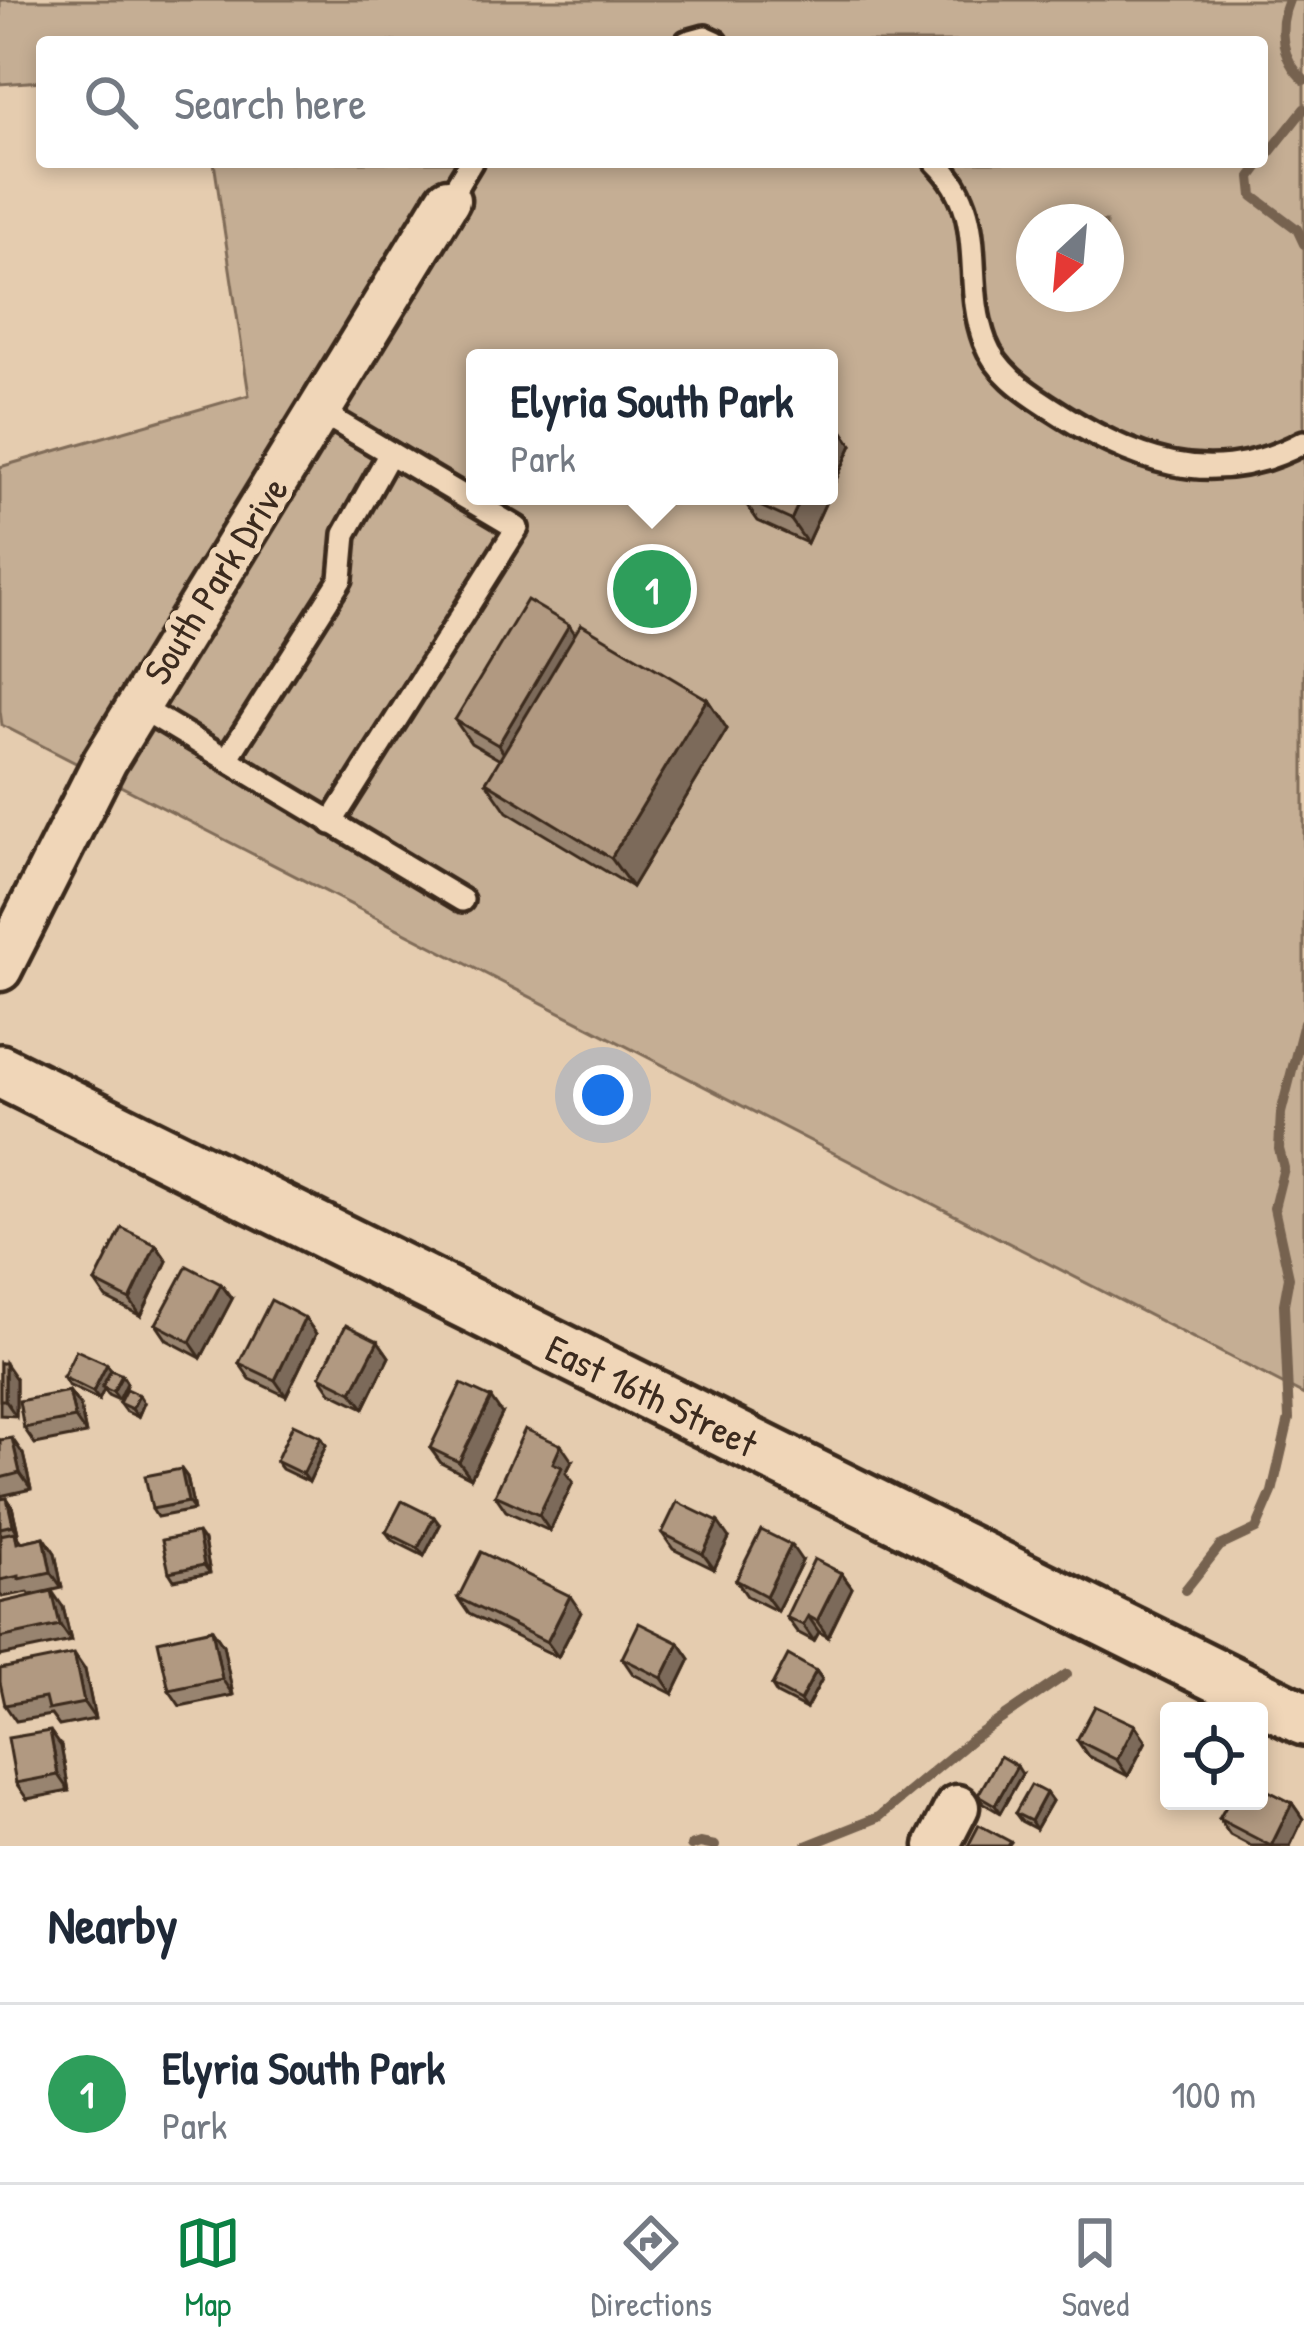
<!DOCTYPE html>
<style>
:root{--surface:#fff;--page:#f6f6f7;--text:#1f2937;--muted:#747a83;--line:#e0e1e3;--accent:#0b8043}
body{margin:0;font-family:"Patrick Hand",sans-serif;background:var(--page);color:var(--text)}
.controls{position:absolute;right:36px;bottom:36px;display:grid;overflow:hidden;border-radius:12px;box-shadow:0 6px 18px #0003}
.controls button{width:108px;height:108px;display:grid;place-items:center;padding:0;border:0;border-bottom:3px solid var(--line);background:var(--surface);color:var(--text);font:60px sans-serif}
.compass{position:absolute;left:1016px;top:204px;width:108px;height:108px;border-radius:50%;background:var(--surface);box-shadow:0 6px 18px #0003;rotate:206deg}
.you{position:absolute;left:603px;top:1095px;width:42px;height:42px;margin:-30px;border:9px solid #fff;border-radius:50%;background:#1a73e8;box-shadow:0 0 0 18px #1a73e833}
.badge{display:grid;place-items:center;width:78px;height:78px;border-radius:50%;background:var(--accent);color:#fff;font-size:39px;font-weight:700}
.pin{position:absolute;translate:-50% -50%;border:6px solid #fff;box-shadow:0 3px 12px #0006}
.popup{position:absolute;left:466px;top:349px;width:372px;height:156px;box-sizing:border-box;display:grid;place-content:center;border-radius:12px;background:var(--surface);filter:drop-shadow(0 3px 9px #0005);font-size:39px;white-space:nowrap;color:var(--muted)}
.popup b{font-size:45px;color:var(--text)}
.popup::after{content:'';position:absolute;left:50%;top:100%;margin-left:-24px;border:24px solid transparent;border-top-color:var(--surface)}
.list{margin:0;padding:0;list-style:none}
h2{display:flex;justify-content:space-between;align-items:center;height:156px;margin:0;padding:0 48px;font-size:51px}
h2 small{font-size:39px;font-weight:400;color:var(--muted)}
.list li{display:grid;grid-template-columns:78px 1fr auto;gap:36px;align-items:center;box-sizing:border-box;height:180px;padding:0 48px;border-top:3px solid var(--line)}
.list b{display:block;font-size:45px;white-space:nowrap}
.list p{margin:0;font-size:39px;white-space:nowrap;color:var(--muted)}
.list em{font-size:39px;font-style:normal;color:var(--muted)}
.icon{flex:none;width:66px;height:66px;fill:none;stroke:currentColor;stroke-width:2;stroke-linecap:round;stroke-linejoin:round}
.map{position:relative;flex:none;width:1304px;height:1846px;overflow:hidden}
.search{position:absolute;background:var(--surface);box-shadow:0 6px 18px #0003;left:36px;right:36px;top:36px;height:132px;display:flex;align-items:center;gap:30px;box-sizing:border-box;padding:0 42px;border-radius:12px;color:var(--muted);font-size:45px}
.sheet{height:336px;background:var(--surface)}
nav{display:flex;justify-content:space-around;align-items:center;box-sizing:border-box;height:168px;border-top:3px solid var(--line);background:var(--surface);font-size:33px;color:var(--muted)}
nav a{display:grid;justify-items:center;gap:6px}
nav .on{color:var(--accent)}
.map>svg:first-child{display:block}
.green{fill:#c5ae94;stroke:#806c59;stroke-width:3;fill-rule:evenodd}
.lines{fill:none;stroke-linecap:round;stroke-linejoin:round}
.stream{stroke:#766250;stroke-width:10}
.service-casing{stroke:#3b2a1e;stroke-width:30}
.minor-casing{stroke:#3b2a1e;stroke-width:51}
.tertiary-casing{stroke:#3b2a1e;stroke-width:60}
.service{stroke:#f0d6b8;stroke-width:21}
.minor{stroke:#f0d6b8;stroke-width:42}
.tertiary{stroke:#f0d6b8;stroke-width:51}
.wall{fill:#98846f;stroke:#3b2a1e;stroke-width:3}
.shaded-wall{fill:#7c6b5a;stroke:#3b2a1e;stroke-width:3}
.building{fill:#b19981;stroke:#3b2a1e;stroke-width:3}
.labels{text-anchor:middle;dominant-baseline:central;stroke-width:12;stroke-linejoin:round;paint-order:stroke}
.street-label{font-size:39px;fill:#3b2a1e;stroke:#f0d6b8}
</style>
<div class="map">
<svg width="1304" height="1846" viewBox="0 0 1304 1846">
<rect width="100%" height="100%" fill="#e5ccaf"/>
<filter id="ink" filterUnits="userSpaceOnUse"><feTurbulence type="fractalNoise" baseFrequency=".00833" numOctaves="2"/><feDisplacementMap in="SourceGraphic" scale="24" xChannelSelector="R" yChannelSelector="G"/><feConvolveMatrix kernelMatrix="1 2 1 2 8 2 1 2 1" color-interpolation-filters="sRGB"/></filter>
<g filter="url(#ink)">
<!-- green -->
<path class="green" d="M 0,0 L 1304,0 L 1304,1395 L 2,725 L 0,711 L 0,467 L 249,395 L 214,162 L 1262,162 L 1262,42 L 42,42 L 42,81 L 0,84 ZM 1034,222 L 1106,222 L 1106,294 L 1034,294 ZM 475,358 L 829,358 L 829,496 L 475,496 Z"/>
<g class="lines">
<!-- stream -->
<g class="stream">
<path d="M 1289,0 C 1277,28 1281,59 1304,80"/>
<polyline points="1262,162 1251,177 1253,196 1297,229 1304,244"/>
<polyline points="1262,162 1304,109"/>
<polyline points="1185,1590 1220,1546 1256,1529 1272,1492 1289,1419 1284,1304 1289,1277 1274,1208 1284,1168 1279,1149 1281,1113 1304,1023"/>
<polyline points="691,1846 700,1843 715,1846"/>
<polyline points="806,1846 879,1817 972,1739 1067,1674"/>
</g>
<!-- service casing -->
<g class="service-casing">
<g id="service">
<polyline points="687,42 705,37 716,42"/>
<path d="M 936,162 C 991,215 961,278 985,342 C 996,371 1023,390 1048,406 C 1131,460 1210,493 1304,442"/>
<polyline points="448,200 471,162"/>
<polyline points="319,411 517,528 331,823"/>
<polyline points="138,706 462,900"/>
<polyline points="227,759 341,579 345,534 390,453"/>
</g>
</g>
<!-- minor casing -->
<g class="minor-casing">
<g id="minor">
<polyline points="0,969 105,761 448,200"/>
<polyline points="937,1846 957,1807"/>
</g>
</g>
<!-- tertiary casing -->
<g class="tertiary-casing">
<polyline id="tertiary" points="0,1071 1304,1719"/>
</g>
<!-- service -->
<use href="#service" class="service"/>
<!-- minor -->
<use href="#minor" class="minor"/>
<!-- tertiary -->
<use href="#tertiary" class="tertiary"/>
</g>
<!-- wall -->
<g class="wall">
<polygon points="836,422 852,445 807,543 758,521 742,498"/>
<polygon points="575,634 707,699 727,729 632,887 507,812 486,782 500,760 471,743 455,720"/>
<polygon points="156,1245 167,1261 141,1316 106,1298 95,1282"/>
<polygon points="232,1299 201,1358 167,1340 156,1324"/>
<polygon points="305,1318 316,1334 286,1396 250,1379 239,1363"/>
<polygon points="378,1341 389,1357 364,1408 331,1392 320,1376"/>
<polygon points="0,1363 16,1379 16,1416 0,1415"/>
<polygon points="111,1370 122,1375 127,1383 119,1400 108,1395 104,1389 99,1400 68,1385 63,1377"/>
<polygon points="69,1391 80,1406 86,1434 35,1444 24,1428"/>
<polygon points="119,1403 144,1403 138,1417 125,1411"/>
<polygon points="502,1414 471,1478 441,1463 430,1448"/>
<polygon points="321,1437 326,1445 309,1482 282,1469 276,1461"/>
<polygon points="0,1440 23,1454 31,1489 0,1496"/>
<polygon points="572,1461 566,1473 573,1482 550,1531 506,1511 495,1495"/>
<polygon points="181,1469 187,1477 194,1510 157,1517 152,1509"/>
<polygon points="7,1498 12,1506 18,1533 16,1534 22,1542 44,1537 55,1553 62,1588 31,1595 28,1592 2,1597 0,1594 0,1499"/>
<polygon points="440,1525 424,1556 392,1540 386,1532"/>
<polygon points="662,1533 729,1538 714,1569 673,1549"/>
<polygon points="204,1541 210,1573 174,1580 169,1572"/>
<polygon points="802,1561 777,1611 747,1596 736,1580"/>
<polygon points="841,1573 852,1588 828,1637 819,1632 814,1641 797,1632 786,1617"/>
<polygon points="458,1598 581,1612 558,1657 469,1614"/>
<polygon points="0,1603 63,1607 71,1641 0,1656"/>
<polygon points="212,1629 223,1645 233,1695 180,1706 169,1690"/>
<polygon points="679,1643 690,1659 673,1694 633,1674 622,1658"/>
<polygon points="85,1670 95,1719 59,1726 51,1715 16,1721 5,1705"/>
<polygon points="816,1671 822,1679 806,1709 777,1694 772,1686"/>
<polygon points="1135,1725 1146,1741 1128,1776 1088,1756 1077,1740"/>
<polygon points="61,1746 69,1791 27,1799 16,1783"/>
<polygon points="1022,1774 1000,1813 983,1803 978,1795"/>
<polygon points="1046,1793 1052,1801 1036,1829 1021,1821 1015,1813"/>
<polygon points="1292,1803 1303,1819 1290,1846 1251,1846 1230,1835 1219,1819"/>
</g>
<!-- shaded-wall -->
<g class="shaded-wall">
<polygon points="836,422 852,445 807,543 791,520 802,496 829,496 829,438"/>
<polygon points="569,625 585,648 514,768 498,745"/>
<polygon points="707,699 727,729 632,887 611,858"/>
<polygon points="156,1245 167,1261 141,1316 130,1300"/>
<polygon points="221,1284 232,1299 201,1358 190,1342"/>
<polygon points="305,1318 316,1334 286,1396 275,1380"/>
<polygon points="378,1341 389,1357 364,1408 352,1392"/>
<polygon points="5,1363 16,1379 16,1416 5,1400"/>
<polygon points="107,1364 112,1372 99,1400 93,1392"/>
<polygon points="122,1375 127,1383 119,1400 113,1392"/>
<polygon points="69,1391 80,1406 86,1434 75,1418"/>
<polygon points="139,1395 144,1403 138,1417 132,1409"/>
<polygon points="491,1398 502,1414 471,1478 459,1462"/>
<polygon points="321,1437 326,1445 309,1482 303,1474"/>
<polygon points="12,1438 23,1454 31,1489 20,1473"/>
<polygon points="561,1445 572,1461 566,1473 573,1482 550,1531 539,1515 553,1463"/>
<polygon points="181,1469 187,1477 194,1510 188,1502"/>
<polygon points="7,1498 12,1506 18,1533 13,1525"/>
<polygon points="434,1517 440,1525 424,1556 418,1548"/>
<polygon points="718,1522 729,1538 714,1569 703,1554"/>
<polygon points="198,1533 204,1541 210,1573 204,1565"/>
<polygon points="44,1537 55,1553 62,1588 51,1572"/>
<polygon points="791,1545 802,1561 777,1611 766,1596"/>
<polygon points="841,1573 852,1588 828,1637 817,1621"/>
<polygon points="52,1591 63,1607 71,1641 60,1625"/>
<polygon points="570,1596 581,1612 558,1657 547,1642"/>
<polygon points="808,1616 819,1632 814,1641 803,1625"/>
<polygon points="212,1629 223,1645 233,1695 222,1679"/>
<polygon points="679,1643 690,1659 673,1694 662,1678"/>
<polygon points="74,1654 85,1670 95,1719 84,1703"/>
<polygon points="816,1671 822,1679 806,1709 800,1701"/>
<polygon points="1135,1725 1146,1741 1128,1776 1117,1760"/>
<polygon points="50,1731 61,1746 69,1791 58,1775"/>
<polygon points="1017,1766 1022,1774 1000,1813 995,1805"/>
<polygon points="1046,1793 1052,1801 1036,1829 1031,1821"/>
<polygon points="1292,1803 1303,1819 1290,1846 1271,1846"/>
</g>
<!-- building -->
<g class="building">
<polygon points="829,419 836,422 829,438"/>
<polygon points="743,496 802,496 791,520 742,498"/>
<polygon points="527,600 569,625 498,745 455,720"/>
<polygon points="581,624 707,699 611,858 486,782"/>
<polygon points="122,1228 156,1245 130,1300 95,1282"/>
<polygon points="187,1266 221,1284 190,1342 156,1324"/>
<polygon points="271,1300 305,1318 275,1380 239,1363"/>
<polygon points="346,1325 378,1341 352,1392 320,1376"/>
<polygon points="76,1350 107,1364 93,1392 63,1377"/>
<rect x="0" y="1363" width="5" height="37"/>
<polygon points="111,1370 122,1375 113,1392 102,1387"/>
<polygon points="461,1384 491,1398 459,1462 430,1448"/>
<polygon points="126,1389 139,1395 132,1409 119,1403"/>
<polygon points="69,1391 75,1418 24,1428 19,1401"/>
<polygon points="293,1424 321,1437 303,1474 276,1461"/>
<polygon points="525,1429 561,1445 553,1463 562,1467 539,1515 495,1495"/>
<polygon points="12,1438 20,1473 0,1478 0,1440"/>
<polygon points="181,1469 188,1502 152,1509 145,1476"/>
<polygon points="7,1498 13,1525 0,1528 0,1499"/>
<polygon points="402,1501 434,1517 418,1548 386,1532"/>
<polygon points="677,1502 718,1522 703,1554 662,1533"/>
<polygon points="761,1530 791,1545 766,1596 736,1580"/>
<polygon points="15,1532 17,1543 44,1537 51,1572 19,1579 19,1576 0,1580 0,1535"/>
<polygon points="198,1533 204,1565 169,1572 162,1540"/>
<polygon points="481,1552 570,1596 547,1642 458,1598"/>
<polygon points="814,1559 841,1573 817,1621 808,1616 803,1625 786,1617"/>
<polygon points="52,1591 60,1625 0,1638 0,1603"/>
<polygon points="639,1623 679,1643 662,1678 622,1658"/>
<polygon points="212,1629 222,1679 169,1690 158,1641"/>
<polygon points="74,1654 84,1703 48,1710 45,1698 5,1705 0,1682 0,1669"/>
<polygon points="788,1655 816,1671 800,1701 772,1686"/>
<polygon points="1095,1706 1135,1725 1117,1760 1077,1740"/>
<polygon points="50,1731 58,1775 16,1783 8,1738"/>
<polygon points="1000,1756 1017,1766 995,1805 978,1795"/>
<polygon points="1031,1785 1046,1793 1031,1821 1015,1813"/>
<polygon points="1259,1786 1292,1803 1271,1846 1219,1819 1229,1801 1259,1801"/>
<polygon points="979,1825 1011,1842 1008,1846 968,1846"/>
</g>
</g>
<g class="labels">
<!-- street labels -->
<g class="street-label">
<text transform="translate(215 580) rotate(-58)">South Park Drive</text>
<text transform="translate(652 1395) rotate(26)">East 16th Street</text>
</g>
</g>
</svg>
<div class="controls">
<button><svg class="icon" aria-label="locate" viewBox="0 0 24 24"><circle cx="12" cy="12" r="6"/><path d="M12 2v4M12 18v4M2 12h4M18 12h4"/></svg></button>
</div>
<svg class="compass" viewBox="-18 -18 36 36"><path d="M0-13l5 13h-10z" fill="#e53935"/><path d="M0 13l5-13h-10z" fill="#747a83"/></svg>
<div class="you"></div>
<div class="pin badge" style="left:652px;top:589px;background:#2e9e5b">1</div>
<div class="popup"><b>Elyria South Park</b>Park</div>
<div class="search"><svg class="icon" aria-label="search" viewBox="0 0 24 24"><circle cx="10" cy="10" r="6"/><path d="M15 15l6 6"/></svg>Search here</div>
</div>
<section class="sheet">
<h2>Nearby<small></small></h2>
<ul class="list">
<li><span class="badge" style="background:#2e9e5b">1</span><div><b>Elyria South Park</b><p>Park</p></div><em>100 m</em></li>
</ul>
</section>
<nav>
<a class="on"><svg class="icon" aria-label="map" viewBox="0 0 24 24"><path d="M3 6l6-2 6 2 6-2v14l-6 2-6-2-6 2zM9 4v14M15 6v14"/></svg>Map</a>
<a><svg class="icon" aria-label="directions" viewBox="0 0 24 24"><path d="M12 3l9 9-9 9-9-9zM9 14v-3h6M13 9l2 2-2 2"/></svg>Directions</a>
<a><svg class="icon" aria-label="saved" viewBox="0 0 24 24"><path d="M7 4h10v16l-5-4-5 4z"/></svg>Saved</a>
</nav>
